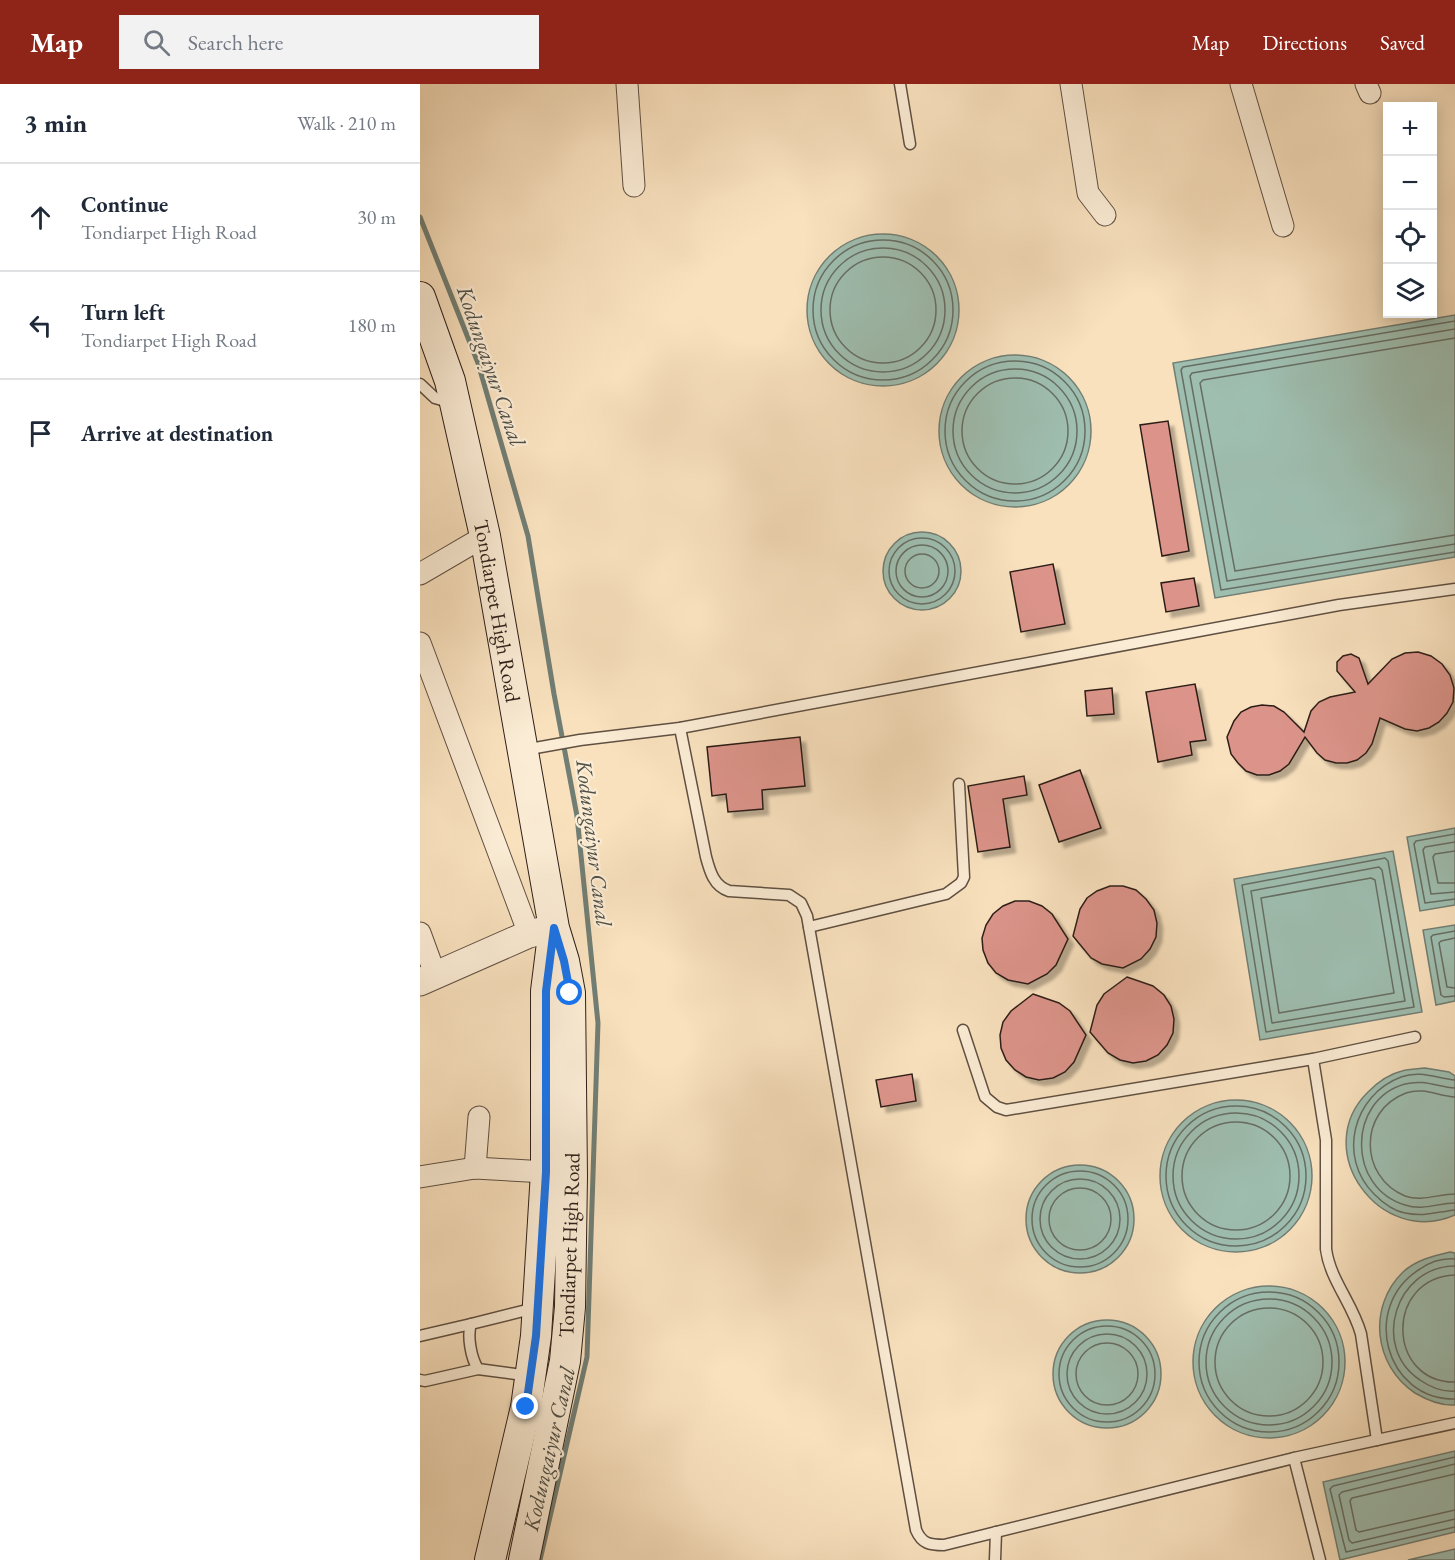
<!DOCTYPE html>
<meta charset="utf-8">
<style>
:root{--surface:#fff;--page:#f2f2f3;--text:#1f2937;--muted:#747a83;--line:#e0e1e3;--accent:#8f2418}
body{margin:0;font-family:"EB Garamond",serif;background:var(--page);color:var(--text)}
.controls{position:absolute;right:18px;top:18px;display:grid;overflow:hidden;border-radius:0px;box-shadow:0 3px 15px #0003}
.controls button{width:54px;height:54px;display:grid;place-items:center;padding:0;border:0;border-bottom:2px solid var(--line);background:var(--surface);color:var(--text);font:30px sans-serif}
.stop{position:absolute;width:18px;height:18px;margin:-14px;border:4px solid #1a73e8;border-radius:50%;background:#fff}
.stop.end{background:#1a73e8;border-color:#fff;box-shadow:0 2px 6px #0008}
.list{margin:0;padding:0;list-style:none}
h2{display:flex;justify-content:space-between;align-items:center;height:78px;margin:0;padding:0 24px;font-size:26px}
h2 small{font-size:20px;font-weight:400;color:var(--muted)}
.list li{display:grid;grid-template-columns:39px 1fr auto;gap:18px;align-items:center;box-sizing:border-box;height:108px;padding:0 24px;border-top:2px solid var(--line)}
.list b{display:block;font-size:22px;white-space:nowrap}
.list p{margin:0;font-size:20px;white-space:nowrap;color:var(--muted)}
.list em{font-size:20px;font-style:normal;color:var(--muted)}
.icon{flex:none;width:33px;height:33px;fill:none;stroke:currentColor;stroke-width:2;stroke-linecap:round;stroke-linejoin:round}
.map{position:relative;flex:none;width:1035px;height:1476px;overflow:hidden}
header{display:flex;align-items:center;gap:36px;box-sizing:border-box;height:84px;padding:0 30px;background:var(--accent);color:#fff}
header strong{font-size:28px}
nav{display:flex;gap:33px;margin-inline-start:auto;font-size:21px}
.search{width:420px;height:54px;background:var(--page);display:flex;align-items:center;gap:15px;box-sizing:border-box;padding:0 21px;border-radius:0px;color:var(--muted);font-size:22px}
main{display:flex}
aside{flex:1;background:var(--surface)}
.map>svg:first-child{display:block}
.water{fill:#9ebeb0;stroke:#717e74;stroke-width:1.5}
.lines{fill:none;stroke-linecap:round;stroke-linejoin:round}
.shore{stroke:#666e64;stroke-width:1.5}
.stream{stroke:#717e74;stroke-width:5}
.building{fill:#dc948a;stroke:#2d1f19;stroke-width:1.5;filter:url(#shadow)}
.service-casing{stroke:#605042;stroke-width:13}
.minor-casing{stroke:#605042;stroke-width:23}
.tertiary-casing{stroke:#605042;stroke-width:29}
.secondary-casing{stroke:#2d1f19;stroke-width:32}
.service{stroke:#fbecd5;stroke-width:10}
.minor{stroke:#fbecd5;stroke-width:21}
.tertiary{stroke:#fbecd5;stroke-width:27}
.secondary{stroke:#fbecd5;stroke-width:30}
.route{stroke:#1a73e8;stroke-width:8}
.labels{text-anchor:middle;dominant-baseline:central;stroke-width:4.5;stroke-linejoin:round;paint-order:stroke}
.street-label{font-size:21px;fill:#2d1f19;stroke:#fbecd5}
.water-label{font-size:22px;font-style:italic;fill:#4f4f46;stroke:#fbecd5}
</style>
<header>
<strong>Map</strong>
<div class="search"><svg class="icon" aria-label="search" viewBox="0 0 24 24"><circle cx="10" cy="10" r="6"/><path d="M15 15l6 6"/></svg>Search here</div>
<nav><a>Map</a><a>Directions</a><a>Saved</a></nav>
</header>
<main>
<aside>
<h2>3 min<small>Walk · 210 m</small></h2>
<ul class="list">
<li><svg class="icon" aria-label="ahead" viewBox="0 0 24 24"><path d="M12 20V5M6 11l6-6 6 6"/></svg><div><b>Continue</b><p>Tondiarpet High Road</p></div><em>30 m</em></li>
<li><svg class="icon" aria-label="left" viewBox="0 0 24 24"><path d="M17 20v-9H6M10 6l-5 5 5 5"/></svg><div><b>Turn left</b><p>Tondiarpet High Road</p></div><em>180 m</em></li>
<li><svg class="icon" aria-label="arrive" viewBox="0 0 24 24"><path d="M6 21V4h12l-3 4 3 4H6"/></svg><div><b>Arrive at destination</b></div></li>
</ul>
</aside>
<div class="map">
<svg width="1035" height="1476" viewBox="0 0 1035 1476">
<defs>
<filter id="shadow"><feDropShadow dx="5.5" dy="5.5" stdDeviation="1.5" flood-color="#0004"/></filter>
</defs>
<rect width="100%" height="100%" fill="#f9e1be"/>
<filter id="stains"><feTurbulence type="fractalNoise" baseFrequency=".00333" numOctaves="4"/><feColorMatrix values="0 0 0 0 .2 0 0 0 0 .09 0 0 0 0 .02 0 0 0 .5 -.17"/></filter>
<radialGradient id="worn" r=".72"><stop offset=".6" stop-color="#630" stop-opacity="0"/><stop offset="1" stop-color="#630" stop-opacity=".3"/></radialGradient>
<!-- water -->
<g class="water">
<circle cx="463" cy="226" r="76"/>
<polygon points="1035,231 1035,473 795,514 753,279"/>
<circle cx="595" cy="347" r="76"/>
<circle cx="502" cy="487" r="39"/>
<polygon points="1035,744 1035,821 1000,827 987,753"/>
<polygon points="973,767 1002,928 840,956 814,795"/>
<polygon points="1035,841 1035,917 1016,921 1003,846"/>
<path d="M 1005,984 L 1029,988 L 1035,992 L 1035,1131 C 960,1164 889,1066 948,1008 C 957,999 969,990 982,987 C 989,985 997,985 1005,984 Z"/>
<circle cx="816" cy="1092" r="76"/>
<circle cx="660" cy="1135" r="54"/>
<path d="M 1030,1168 L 1035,1169 L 1035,1321 C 1022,1322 1007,1316 995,1309 C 954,1282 947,1223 983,1188 C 996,1176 1013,1172 1030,1168 Z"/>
<circle cx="849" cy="1278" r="76"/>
<circle cx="687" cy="1290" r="54"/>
<polygon points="1035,1367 1035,1448 920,1476 903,1398"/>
<polygon points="1035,1465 1035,1476 988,1476"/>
</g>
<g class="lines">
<!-- shore -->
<g class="shore">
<circle cx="463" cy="226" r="70"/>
<circle cx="463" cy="226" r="62"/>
<circle cx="463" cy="226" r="53"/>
<polyline points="1035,237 763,283 761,286 801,506 1035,468"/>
<polyline points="1035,245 772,289 770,292 807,497 1035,460"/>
<polyline points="1035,254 783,296 780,299 815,487 1035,451"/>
<circle cx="595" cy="347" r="70"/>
<circle cx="595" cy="347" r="62"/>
<circle cx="595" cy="347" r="53"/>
<circle cx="502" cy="487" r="33"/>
<circle cx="502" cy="487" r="26"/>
<circle cx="502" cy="487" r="17"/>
<polyline points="1035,750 996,757 994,760 1005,819 1035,815"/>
<polyline points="1035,758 1005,763 1003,766 1011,810 1035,808"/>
<polyline points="1035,767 1015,770 1013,773 1018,799 1035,799"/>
<polygon points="965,774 968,777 994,923 846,948 822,801"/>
<polygon points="959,783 962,786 985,917 852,939 831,807"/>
<polygon points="951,794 955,796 974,909 859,929 841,814"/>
<polyline points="1035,847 1013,851 1011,853 1021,911 1024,913 1035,912"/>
<polyline points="1035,854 1021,857 1019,859 1027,903 1035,904"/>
<path d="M 1035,996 C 1016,994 1000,986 981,993 C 933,1011 917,1073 954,1110 C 962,1118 973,1127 985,1129 C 1004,1133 1017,1128 1035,1126"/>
<path d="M 1035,1004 C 1018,1003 1004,995 985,1000 C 927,1016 927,1104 985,1121 C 1003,1127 1018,1119 1035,1119"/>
<path d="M 1035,1013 C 1018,1012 1004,1003 986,1009 C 938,1027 939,1093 985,1112 C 1002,1118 1018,1110 1035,1110"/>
<circle cx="816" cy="1092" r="70"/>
<circle cx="816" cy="1092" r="63"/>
<circle cx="816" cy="1092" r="54"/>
<circle cx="660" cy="1135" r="48"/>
<circle cx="660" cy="1135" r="40"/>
<circle cx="660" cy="1135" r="31"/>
<path d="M 1035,1175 C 1023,1174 1010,1178 1000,1185 C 940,1222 965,1316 1035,1315"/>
<path d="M 1035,1182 C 976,1182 950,1263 1000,1296 C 1010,1303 1023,1308 1035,1307"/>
<path d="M 1035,1191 C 964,1194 967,1299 1035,1298"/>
<circle cx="849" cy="1278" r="70"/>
<circle cx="849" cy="1278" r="63"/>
<circle cx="849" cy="1278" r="54"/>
<circle cx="687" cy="1290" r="48"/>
<circle cx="687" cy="1290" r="40"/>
<circle cx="687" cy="1290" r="31"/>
<polyline points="1035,1373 913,1402 910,1405 926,1468 1035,1443"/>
<polyline points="1035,1380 922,1408 919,1411 929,1456 932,1459 1035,1435"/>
<polyline points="1035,1390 932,1414 930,1417 936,1446 939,1448 1035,1426"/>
</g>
<!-- stream -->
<polyline class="stream" points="0,133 58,279 108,452 134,610 157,732 178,939 167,1273 120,1476"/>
</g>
<!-- building -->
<g class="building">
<polygon points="748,337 769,467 742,472 720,341"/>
<polygon points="633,480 645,540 601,548 590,488"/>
<polygon points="774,494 779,522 746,528 741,499"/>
<polygon points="998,568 1011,572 1022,580 1030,591 1034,604 1033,618 1027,629 1019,638 1009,644 997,647 985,645 960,634 952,660 946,669 937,676 927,679 916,679 905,676 897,669 885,653 869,680 860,687 849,691 837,691 826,687 818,679 811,670 807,653 814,637 821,628 831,623 842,621 854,622 864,628 884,648 891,627 899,618 910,613 935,608 917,587 917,578 923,572 931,570 939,574 948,600 972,575 985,569"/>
<polygon points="775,600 786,656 770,658 772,671 738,678 726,608"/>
<polygon points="692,604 694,630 667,632 665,607"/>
<polygon points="380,653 385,702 342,706 343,725 308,728 306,710 292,712 287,663"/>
<polygon points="660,686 681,744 639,758 619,701"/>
<polygon points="604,692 607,711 583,715 590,763 558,768 548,702"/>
<polygon points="690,802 703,802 716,806 726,815 734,826 737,839 736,853 730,865 721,875 703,884 682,880 671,874 653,852 660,825 667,814 677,807"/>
<polygon points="595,817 609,817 622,822 632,830 648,855 636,881 627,890 608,900 588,896 576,889 568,879 563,866 562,854 566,841 573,830 583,822"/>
<polygon points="707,893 733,902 744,911 751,922 754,935 753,949 747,961 738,971 726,977 713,979 700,976 688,969 670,948 677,921 684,910"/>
<polygon points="613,910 639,919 650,927 666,951 654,978 645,988 633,994 619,996 606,993 595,986 586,976 581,964 580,951 583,938 591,927"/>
<polygon points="492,990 496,1017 461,1023 456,996"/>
</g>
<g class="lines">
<!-- service casing -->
<g class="service-casing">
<g id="service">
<polyline points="480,0 490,60"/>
<polyline points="0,300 15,314 32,319"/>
<path d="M 260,644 L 286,773 C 290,788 294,802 309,807 L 369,811 L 381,819 L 387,832 L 496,1446 C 502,1460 510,1461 524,1461 L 874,1374 L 1035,1339"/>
<polyline points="104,666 160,656 260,644 919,521 1035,505"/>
<polyline points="389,843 526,810 541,799 544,793 539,700"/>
<polyline points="543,946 565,1013 577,1023 586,1026 893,975"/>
<polyline points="0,1252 51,1240"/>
<path d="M 110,1292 L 58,1285 C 51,1274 47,1252 51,1240 L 115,1224"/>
<polyline points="0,1296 5,1297 58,1285"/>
<path d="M 957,1356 L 941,1250 C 933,1220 910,1196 906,1165 L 906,1056 L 893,975 L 995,953"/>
<polyline points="874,1374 900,1476"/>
<polyline points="575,1476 576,1448"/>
</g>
</g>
<!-- minor casing -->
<g class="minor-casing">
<g id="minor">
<polyline points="207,0 214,102"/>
<polyline points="651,0 668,109 685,131"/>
<polyline points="821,0 863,142"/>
<polyline points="946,0 950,9"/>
<polyline points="0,490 65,452"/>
<polyline points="0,559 109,850"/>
<polyline points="0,849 15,890"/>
<polyline points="55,1084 59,1033"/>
<polyline points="0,1093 55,1084 126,1088"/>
</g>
</g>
<!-- tertiary casing -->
<g class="tertiary-casing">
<polyline id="tertiary" points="0,898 109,850 134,844"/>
</g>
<!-- secondary casing -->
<g class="secondary-casing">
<g id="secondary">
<path id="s1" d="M 0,213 L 30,297 L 65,452 L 134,844 L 144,877 L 150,909 L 152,1092 L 150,1223 L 145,1277 L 104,1476"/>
<polyline points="70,1476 106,1323 116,1252 126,1088 126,907 132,859"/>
</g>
</g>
<!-- service -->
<use href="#service" class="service"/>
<!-- minor -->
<use href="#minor" class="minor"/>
<!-- tertiary -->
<use href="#tertiary" class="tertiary"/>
<!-- secondary -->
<use href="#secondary" class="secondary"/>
</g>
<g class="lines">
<!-- route -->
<polyline class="route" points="106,1323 116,1252 126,1088 126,907 134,844 144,877 150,909"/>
</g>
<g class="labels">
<!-- street labels -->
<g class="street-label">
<text stroke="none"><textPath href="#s1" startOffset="324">Tondiarpet High Road</textPath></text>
<text transform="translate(149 1161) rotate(-88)">Tondiarpet High Road</text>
</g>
<!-- water labels -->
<g class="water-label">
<text transform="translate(71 282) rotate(71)">Kodungaiyur Canal</text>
<text transform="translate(174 759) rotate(83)">Kodungaiyur Canal</text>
<text transform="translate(129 1365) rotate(-77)">Kodungaiyur Canal</text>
</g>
</g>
<rect width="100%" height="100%" filter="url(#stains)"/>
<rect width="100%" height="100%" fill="url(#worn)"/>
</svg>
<div class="controls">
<button>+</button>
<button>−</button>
<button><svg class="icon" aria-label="locate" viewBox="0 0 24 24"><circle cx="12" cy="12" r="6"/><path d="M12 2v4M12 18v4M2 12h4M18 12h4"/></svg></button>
<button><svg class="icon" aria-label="layers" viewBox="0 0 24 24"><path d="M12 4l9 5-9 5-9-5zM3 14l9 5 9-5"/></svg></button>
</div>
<div class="stop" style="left:150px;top:909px"></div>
<div class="stop end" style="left:106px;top:1323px"></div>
</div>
</main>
